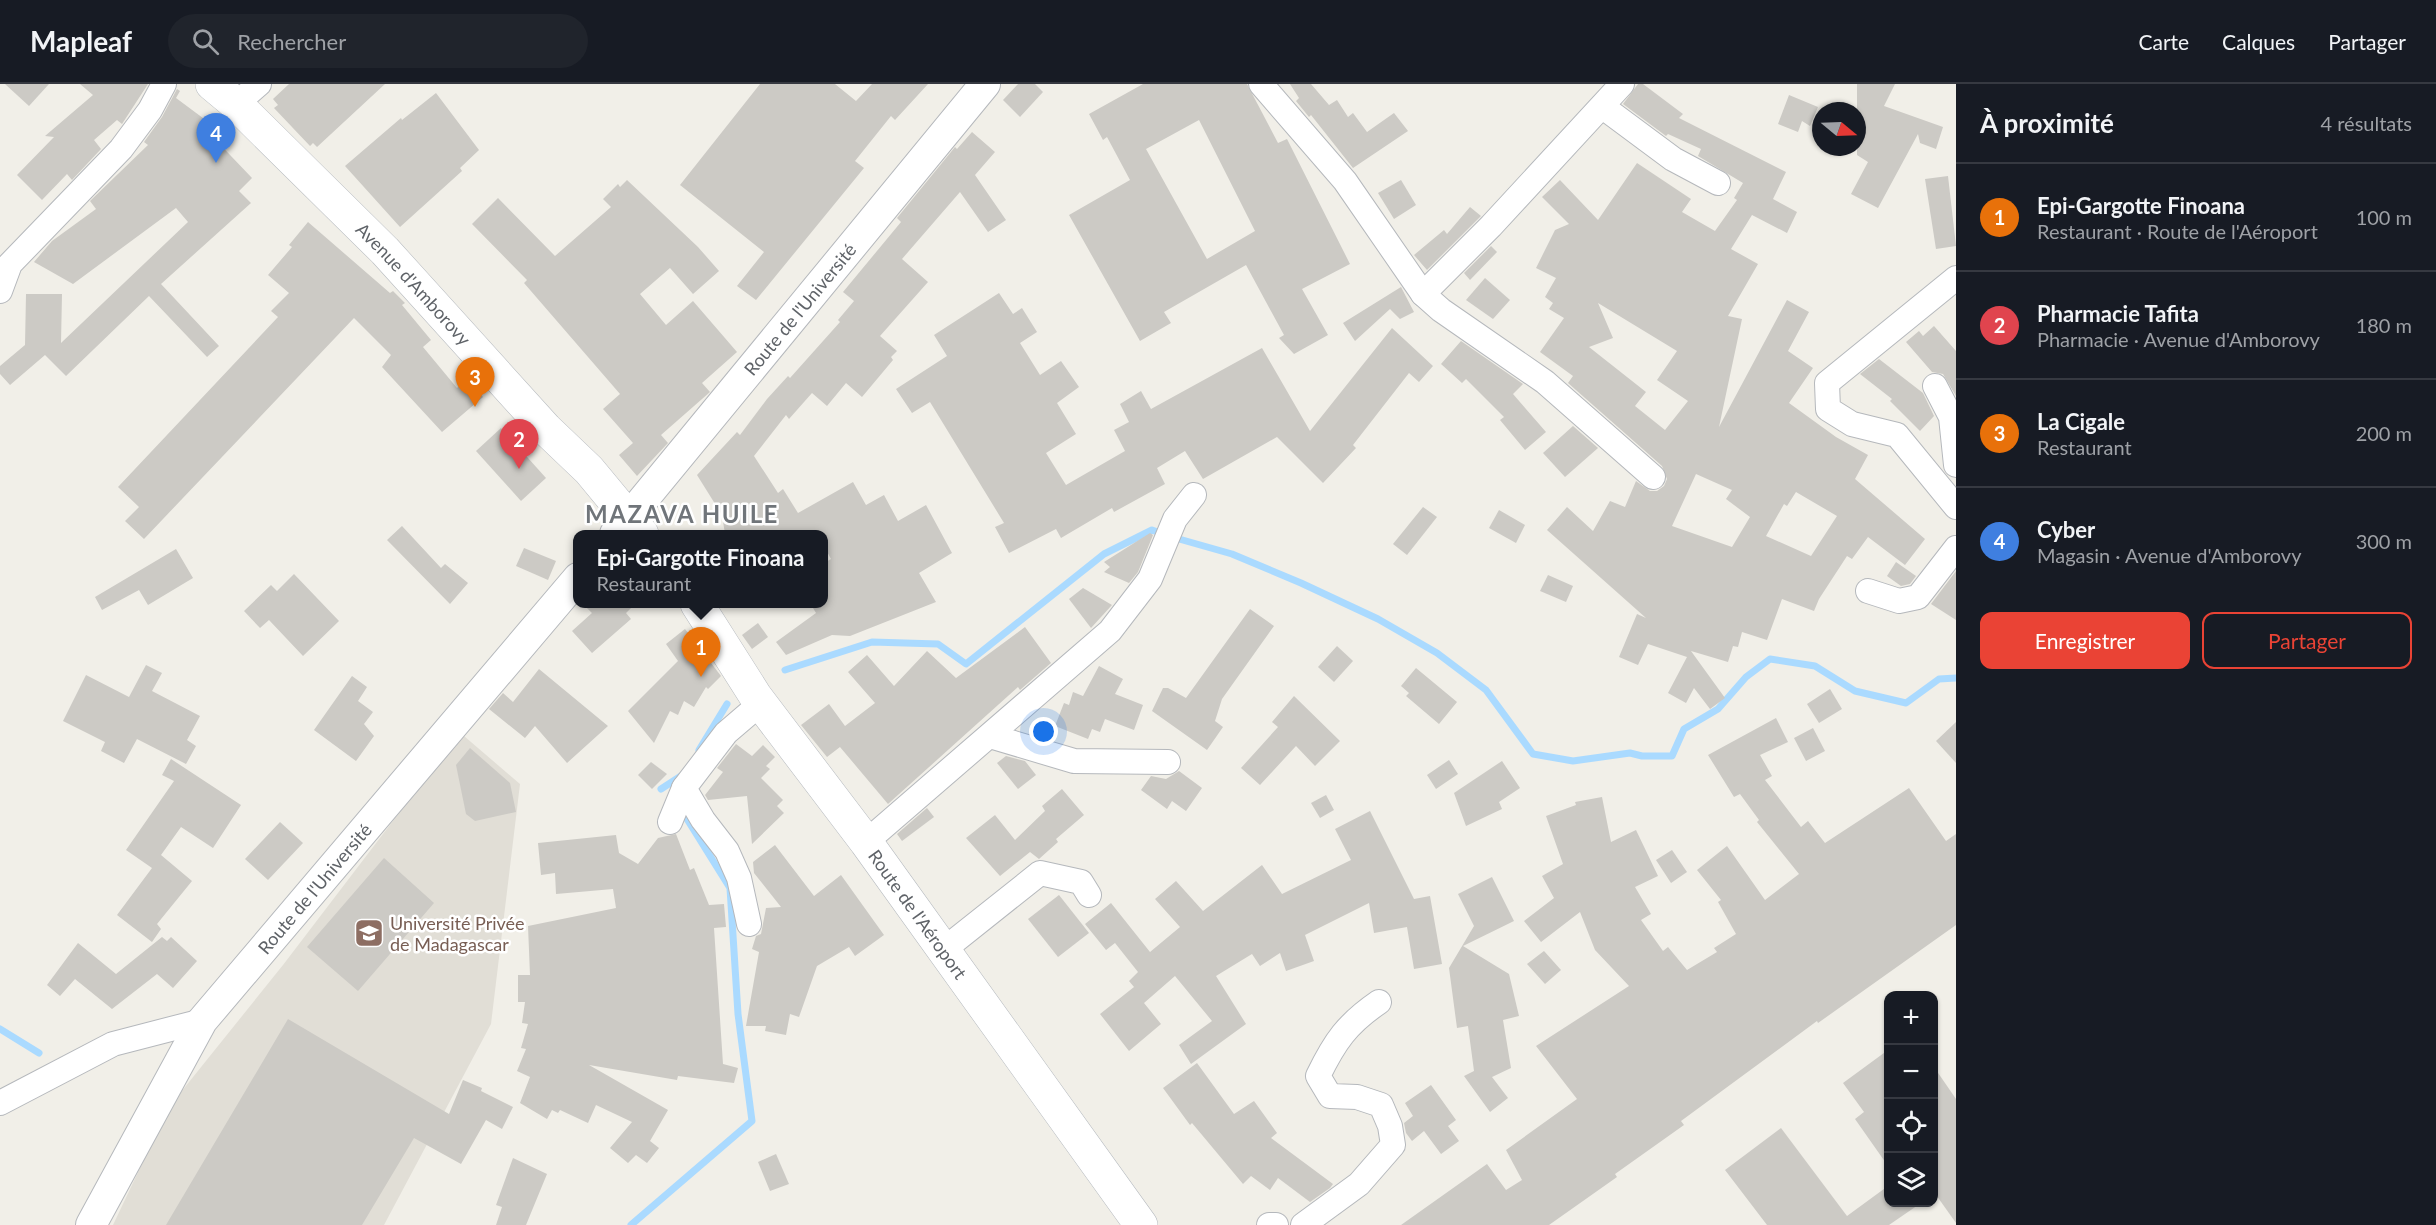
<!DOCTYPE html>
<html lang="fr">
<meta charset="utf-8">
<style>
:root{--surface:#171b24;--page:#20242c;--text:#f1f3f6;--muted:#9ea1a6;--line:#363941;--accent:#ea4335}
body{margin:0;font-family:Lato,sans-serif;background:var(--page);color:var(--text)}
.controls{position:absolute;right:18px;bottom:18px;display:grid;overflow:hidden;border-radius:12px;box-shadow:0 2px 4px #0004}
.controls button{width:54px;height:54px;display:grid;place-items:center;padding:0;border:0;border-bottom:2px solid var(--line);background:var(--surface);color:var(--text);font:30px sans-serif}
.compass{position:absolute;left:1812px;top:18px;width:54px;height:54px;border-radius:50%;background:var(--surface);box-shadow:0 2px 4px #0004;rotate:109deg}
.you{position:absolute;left:1044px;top:648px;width:21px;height:21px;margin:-15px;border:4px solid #fff;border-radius:50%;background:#1a73e8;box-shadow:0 0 0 9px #1a73e833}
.badge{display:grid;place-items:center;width:39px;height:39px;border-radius:50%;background:var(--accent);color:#fff;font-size:20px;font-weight:700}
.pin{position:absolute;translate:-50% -50px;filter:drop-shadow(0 2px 3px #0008)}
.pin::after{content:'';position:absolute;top:32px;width:21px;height:18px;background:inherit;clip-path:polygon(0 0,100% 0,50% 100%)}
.popup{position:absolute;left:573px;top:446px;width:255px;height:78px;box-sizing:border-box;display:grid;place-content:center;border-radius:12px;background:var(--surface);filter:drop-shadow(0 2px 4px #0005);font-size:20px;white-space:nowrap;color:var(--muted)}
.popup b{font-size:22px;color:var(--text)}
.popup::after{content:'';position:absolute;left:50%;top:100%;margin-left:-12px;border:12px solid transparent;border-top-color:var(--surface)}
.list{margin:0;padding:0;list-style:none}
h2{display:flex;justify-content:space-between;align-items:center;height:78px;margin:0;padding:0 24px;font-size:26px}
h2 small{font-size:20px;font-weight:400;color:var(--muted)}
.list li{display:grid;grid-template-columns:39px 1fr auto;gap:18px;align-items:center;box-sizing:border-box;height:108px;padding:0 24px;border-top:2px solid var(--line)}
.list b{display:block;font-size:22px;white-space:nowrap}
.list p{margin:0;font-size:20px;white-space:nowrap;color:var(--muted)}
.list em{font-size:20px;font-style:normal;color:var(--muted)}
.actions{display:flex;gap:12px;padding:18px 24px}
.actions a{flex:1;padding:14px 0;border:2px solid var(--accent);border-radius:12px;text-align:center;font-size:21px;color:var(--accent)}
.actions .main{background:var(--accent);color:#fff}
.icon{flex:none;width:33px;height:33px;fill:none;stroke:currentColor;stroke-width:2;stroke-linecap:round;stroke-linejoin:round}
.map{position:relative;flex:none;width:1956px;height:1141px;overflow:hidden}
header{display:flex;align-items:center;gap:36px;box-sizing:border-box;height:84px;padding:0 30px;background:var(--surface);border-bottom:2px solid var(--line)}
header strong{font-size:28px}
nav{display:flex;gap:33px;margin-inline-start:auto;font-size:21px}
.search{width:420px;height:54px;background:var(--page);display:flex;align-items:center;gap:15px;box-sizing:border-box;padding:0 21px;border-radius:33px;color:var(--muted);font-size:22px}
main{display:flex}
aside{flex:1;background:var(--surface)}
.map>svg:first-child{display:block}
.education{fill:#e1ded6}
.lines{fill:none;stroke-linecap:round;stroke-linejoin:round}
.stream{stroke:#aadaff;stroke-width:7}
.building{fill:#cccac5;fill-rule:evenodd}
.minor-casing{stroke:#b5b8bc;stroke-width:26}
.tertiary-casing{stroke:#b5b8bc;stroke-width:32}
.secondary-casing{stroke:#b6babf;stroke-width:34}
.minor{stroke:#fff;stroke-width:24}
.tertiary{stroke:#fff;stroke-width:30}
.secondary{stroke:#fff;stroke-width:33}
.labels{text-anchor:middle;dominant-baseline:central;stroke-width:5;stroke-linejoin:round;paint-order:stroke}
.street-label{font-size:18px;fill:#5f6368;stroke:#fff}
.education-label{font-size:18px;fill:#785e54;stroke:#fff;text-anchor:start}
.district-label{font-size:24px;font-weight:bold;letter-spacing:1.5px;fill:#70757a;stroke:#fff}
</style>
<header>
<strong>Mapleaf</strong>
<div class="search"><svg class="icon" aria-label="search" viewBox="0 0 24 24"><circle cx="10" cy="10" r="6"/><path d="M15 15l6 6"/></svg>Rechercher</div>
<nav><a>Carte</a><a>Calques</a><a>Partager</a></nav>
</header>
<main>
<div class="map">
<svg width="1956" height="1141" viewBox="0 0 1956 1141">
<rect width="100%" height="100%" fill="#f1efe8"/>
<!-- education -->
<polygon class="education" points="464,652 520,700 491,940 384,1141 113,1141 169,1023 283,881 412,712"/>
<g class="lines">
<!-- stream -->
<g class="stream">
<polyline points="1172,453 1232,470 1301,499 1378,535 1437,569 1486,606 1533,670 1573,677 1630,669 1642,672 1672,672 1684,645 1718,625 1746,593 1770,575 1815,582 1855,607 1906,619 1939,595 1956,594"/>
<polyline points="785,586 872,558 938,560 966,580 1104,470 1152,446 1163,450"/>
<polyline points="699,666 727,620"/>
<polyline points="661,705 681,692"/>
<polyline points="0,945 39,969"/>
<polyline points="631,1141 752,1037 738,930 730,804 682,727"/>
</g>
</g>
<!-- building -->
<g class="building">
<polygon points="5,0 49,0 29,22"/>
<polygon points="80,0 148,0 122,40 117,36 94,56 101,65 72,96 67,90 42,116 17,91 54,53 45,52 93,11"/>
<polygon points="289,0 385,0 317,63 313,59 310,62 274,24 278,21 273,15"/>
<polygon points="760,0 835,0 856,17 872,0 928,0 895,36 891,32 855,77 864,84 756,216 737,202 764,168 680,101"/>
<polygon points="1018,0 1035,0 1043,8 1020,33 1003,16"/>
<path d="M 1143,0 L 1247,0 L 1278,59 L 1287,55 L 1350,180 L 1302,205 L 1328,251 L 1294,270 L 1279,254 L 1284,251 L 1246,181 L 1164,228 L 1171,239 L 1140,257 L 1069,131 L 1130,96 L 1107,53 L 1103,56 L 1089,30 ZM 1199,36 L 1255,147 L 1207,175 L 1146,65 Z"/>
<polygon points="1290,0 1311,0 1329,21 1337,16 1348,33 1353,29 1367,48 1394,29 1408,47 1353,84 1311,31 1309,33 1296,17 1299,14"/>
<path d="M 1638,0 L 1643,0 L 1683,30 L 1679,34 L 1786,88 L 1773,115 L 1797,128 L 1787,149 L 1752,131 L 1731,165 L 1758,180 L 1728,232 L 1742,235 L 1719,343 L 1787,216 L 1809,228 L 1788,267 L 1813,284 L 1789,319 L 1836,353 L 1868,371 L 1855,395 L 1925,455 L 1905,481 L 1868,453 L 1852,475 L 1847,472 L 1819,515 L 1814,527 L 1782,515 L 1767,556 L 1742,548 L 1738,563 L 1733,562 L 1728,578 L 1691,567 L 1725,614 L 1710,625 L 1694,604 L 1686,619 L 1668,609 L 1687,573 L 1648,560 L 1638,581 L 1619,573 L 1637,530 L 1646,534 L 1547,446 L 1567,423 L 1593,447 L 1610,417 L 1625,423 L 1636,397 L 1650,407 L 1657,407 L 1664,402 L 1667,395 L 1662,382 L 1568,299 L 1573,292 L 1540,268 L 1564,234 L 1549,225 L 1553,219 L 1545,213 L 1556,194 L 1536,184 L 1555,146 L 1569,140 L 1542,113 L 1560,96 L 1598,136 L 1637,79 L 1691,115 L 1682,128 L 1715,147 L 1737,116 L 1734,114 L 1743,99 L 1698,72 L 1701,65 L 1668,50 L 1666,52 L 1623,20 ZM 1598,219 L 1677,267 L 1657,296 L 1688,317 L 1665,346 L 1635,322 L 1646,308 L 1589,263 L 1613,254 ZM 1696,390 L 1732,406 L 1726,415 L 1750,433 L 1732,463 L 1672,442 ZM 1796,408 L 1837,432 L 1811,472 L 1766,452 L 1784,420 L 1787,422 Z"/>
<polygon points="1857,0 1895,0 1884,22 1943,43 1936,65 1920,59 1918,50 1878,124 1851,110 1868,78 1857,71"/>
<polygon points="177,5 180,7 176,14 215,43 210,50 252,94 239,107 251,119 161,200 219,262 207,273 149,212 66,292 45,271 10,301 0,290 0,282 25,261 26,210 62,210 61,259 188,138 176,124 73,200 34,178 52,157 96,125 90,117 148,61 144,58 162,33"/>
<polygon points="436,9 479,66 460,84 462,87 400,143 345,82 401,34 402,36"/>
<polygon points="1789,11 1818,23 1810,42 1802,37 1798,48 1778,40"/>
<polygon points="972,48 995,68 975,91 1006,136 988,148 960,108 902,175 928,198 880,252 897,267 891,273 893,276 862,313 846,299 827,322 812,309 789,335 786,331 754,372 778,409 783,405 798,429 853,398 866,421 884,411 898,437 926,421 952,469 919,489 936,518 850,552 832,551 786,571 776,558 816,529 810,519 824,519 824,479 831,475 824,462 824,450 725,450 722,431 697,391 737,348 740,351 767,315 788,292 790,294 840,238 838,236 854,217 843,208 901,138 897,134 955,63 957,65"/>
<polygon points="1948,92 1956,162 1936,165 1925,95"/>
<polygon points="627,96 698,163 719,187 693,210 670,184 640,210 666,241 693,217 737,268 702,299 710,308 661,351 668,359 637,392 619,371 633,359 603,325 620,310 524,199 527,196 472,140 498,114 555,172 611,123 603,115 618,100 620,103"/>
<polygon points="1401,96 1416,121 1394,135 1378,109"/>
<polygon points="1470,123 1481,132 1427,186 1414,171 1444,146 1447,150"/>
<polygon points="308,138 390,209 393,207 405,219 402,221 431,256 423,263 457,304 467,295 483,313 442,348 382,283 391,271 354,234 144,455 125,437 139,423 118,403 278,233 271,227 289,209 268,191 292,163 289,161"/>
<polygon points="1491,162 1497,168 1470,196 1464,189"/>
<polygon points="1485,194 1510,216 1493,235 1466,216"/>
<polygon points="1401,203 1414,228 1400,235 1390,225 1355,257 1343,239"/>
<polygon points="999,209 1013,230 1022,224 1037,248 1020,259 1040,291 1061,277 1079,303 1057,319 1076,350 1046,369 1066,401 1125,367 1114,346 1129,338 1120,320 1141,307 1151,325 1262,264 1310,347 1392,244 1433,282 1419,298 1409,289 1353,361 1356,364 1323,399 1277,353 1203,395 1185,367 1157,384 1165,400 1114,428 1112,424 1061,454 1056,445 1009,469 995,443 1004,439 930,318 912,329 896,305 947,272 934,251"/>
<polygon points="1934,242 1956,267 1956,312 1943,290 1932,288 1906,258 1919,247 1923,252"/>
<polygon points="1461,257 1523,300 1513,310 1546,348 1525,366 1500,336 1504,333 1466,295 1462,299 1441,280"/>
<polygon points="1879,275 1923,309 1934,332 1920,347 1890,317 1892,315 1860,290"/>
<polygon points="1573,342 1598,364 1565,393 1543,369"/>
<polygon points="501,344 546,394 521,417 476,367"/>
<polygon points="1423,423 1437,433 1407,471 1393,460"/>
<polygon points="1499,426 1525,441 1516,459 1489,444"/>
<polygon points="402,442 441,484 445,480 468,499 450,520 387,456"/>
<polygon points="1150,449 1153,451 1138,488 1129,499 1104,488 1110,483 1104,478"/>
<polygon points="524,464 556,477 548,496 516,482"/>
<polygon points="176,465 193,494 148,521 139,506 102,526 95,513"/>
<polygon points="1896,478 1916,492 1910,500 1901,502 1887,492"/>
<polygon points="1956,487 1956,536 1931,520"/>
<polygon points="294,490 339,537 303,572 269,536 260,544 244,527 271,501 277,507"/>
<polygon points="1548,491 1573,502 1566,518 1540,507"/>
<polygon points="1083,504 1112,521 1091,544 1069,515"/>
<polygon points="582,519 636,519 626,529 631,535 592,569 572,547 592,529"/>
<polygon points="1250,525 1274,542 1222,615 1215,637 1223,643 1207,666 1152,627 1163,604 1168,604 1186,614"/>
<polygon points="758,539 768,553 752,565 742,551"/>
<polygon points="1025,543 1051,579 1020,606 1018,603 888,720 840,663 827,673 801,641 829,620 845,642 875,619 848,588 867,571 894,602 927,567 956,594"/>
<polygon points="685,545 721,592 708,605 706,603 694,623 684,617 678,631 670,627 654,659 628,627 678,577 666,560"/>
<polygon points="1337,562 1353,577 1334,598 1318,583"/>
<polygon points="146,581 162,589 152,607 200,632 187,656 196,662 186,680 137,655 124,679 101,667 105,658 63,637 86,591 129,613"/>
<polygon points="1099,582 1123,595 1115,610 1143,621 1134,646 1105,635 1100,648 1092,645 1088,655 1055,642 1064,619 1069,621 1073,608 1083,612"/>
<polygon points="1416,584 1457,618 1439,640 1406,612 1409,609 1401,602"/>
<polygon points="539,585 608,642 567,679 535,642 525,654 489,625 503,609 513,618"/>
<polygon points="352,592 367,603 358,617 373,628 364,640 374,652 356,677 314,646"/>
<polygon points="1830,605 1842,625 1819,639 1807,620"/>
<polygon points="1294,612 1340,657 1315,682 1296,662 1260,701 1241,684 1278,643 1272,638"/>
<polygon points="1776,634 1788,658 1760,671 1772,692 1765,696 1801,743 1808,737 1825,759 1909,704 1946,757 1956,750 1956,841 1818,939 1817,937 1681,1037 1684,1041 1615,1090 1617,1093 1549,1141 1401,1141 1487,1080 1506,1106 1522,1096 1506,1066 1577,1015 1536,962 1629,902 1595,866 1580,828 1541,858 1524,837 1554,814 1542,792 1563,780 1546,732 1576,721 1575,718 1602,713 1611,758 1636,746 1658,792 1635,803 1651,830 1641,836 1663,867 1668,863 1687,886 1717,868 1714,864 1736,850 1718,818 1721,816 1697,786 1727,762 1765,816 1799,790 1757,738 1759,736 1740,710 1734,713 1708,671"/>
<polygon points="1956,638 1956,679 1936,657"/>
<polygon points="1813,644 1825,667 1806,677 1794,654"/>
<polygon points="736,660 752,672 763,661 775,673 766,682 770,685 761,694 783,716 777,722 784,729 752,760 747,712 708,716 705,711 723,688 717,684"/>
<polygon points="470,664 510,699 516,728 475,737 466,730 456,681"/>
<polygon points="1006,672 1025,677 1036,691 1018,705 997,679"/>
<polygon points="171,675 241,721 213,764 181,743 161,771 192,797 157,840 161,845 152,858 117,831 152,784 126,766 174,697 162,691"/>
<polygon points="1449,676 1458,690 1436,705 1427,691"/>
<polygon points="1502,677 1520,704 1499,718 1502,725 1466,742 1454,709"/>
<polygon points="651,678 667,690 652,705 638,691"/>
<polygon points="1179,687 1202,704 1186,727 1172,717 1167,725 1141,706 1151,692 1166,695"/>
<polygon points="1062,705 1084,731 1056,755 1058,758 1039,775 1030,768 1000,792 966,754 995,731 1015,756 1045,727 1042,722"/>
<polygon points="1326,711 1334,726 1320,734 1311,719"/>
<polygon points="927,724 934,733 902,757 897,750"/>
<polygon points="1370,727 1414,815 1430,812 1442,880 1414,885 1407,843 1374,849 1369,819 1305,851 1314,877 1286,887 1280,869 1260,882 1252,870 1216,892 1246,940 1191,980 1179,961 1212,937 1175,892 1144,919 1161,940 1129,967 1100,930 1134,903 1129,897 1138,888 1115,859 1106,866 1085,840 1111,819 1150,868 1180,843 1155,815 1176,797 1203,827 1262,781 1282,810 1351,776 1335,745"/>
<polygon points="280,738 303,759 268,796 245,775"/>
<polygon points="676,750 690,786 694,784 709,821 724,820 726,843 714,844 723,980 738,984 734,999 678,992 677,996 589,981 668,1026 650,1057 659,1064 647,1079 636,1071 628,1079 610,1064 632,1038 596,1021 588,1039 560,1026 558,1029 552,1026 547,1035 520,1019 530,993 517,987 526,965 521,964 528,940 522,939 525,918 518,918 518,891 530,891 528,842 616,824 613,805 556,810 555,789 541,791 538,759 616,751 619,769 638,780 658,754"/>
<polygon points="775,761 814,812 841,791 884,851 855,872 849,863 817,882 799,933 790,930 786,951 765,947 766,942 746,942 759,868 752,865 756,852 761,850 766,824 781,823 754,789 753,778"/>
<polygon points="1672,766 1687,788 1671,799 1656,776"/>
<polygon points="384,774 434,819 358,907 307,863"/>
<polygon points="1492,793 1514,837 1463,862 1509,890 1519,932 1503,936 1511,984 1492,993 1508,1014 1490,1028 1464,992 1474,987 1468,942 1457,944 1449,884 1474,842 1458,810"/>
<polygon points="1059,811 1089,849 1058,873 1028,835"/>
<polygon points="162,853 167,857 171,853 197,877 173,904 157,890 112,925 75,895 60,912 47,901 78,859 116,890"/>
<polygon points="1544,867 1561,886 1545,900 1527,880"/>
<polygon points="288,935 449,1030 463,996 482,1004 481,1007 513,1023 502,1045 486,1036 461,1080 414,1054 362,1141 166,1141"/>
<polygon points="1888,966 1888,1082 1855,1035 1864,1028 1843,999"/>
<polygon points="1197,979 1234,1030 1254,1017 1277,1049 1271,1054 1333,1100 1330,1104 1310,1118 1278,1094 1270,1106 1251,1092 1243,1100 1192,1039 1190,1041 1163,1004"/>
<polygon points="1934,983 1956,1015 1956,1139 1934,1108"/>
<polygon points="1431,1001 1456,1036 1448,1042 1459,1057 1441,1070 1424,1047 1412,1057 1406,1049 1404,1039 1413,1032 1405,1019"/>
<polygon points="1781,1044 1847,1132 1888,1102 1888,1119 1921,1119 1889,1141 1767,1141 1725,1086"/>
<polygon points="776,1070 789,1100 770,1107 758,1078"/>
<polygon points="513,1074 547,1090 526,1141 496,1141 502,1123 496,1121"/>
</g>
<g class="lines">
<!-- minor casing -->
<g class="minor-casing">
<g id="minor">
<polyline points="1261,0 1345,97 1423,210 1441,226 1545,298 1653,393"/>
<polyline points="236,20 259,0"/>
<polyline points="1603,23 1673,75 1718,99"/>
<polyline points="1956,194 1827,299 1828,325 1852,340 1897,351 1956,423"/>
<polyline points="0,207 10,180 121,65 150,26 164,0"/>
<polyline points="1423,210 1491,142 1622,0"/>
<polyline points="1935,302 1951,333 1956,381"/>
<polyline points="1868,507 1899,517 1918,513 1956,464"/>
<polyline points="990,652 1074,677 1168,678"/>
<polyline points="670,738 684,704"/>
<polyline points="866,758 1110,547 1150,495 1175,435 1194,411"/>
<polyline points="749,840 739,794 727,767 703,736 684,704 726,649 761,619"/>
<polyline points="942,867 1040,789 1081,798 1089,811"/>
<polyline points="0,1019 113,960 202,937"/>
<polyline points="1269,1141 1276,1141"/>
<path d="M 1303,1141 L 1359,1100 L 1393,1061 L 1390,1042 L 1381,1021 L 1357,1013 L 1330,1012 L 1318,992 C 1335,957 1347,940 1379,918"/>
</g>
</g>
<!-- tertiary casing -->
<g class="tertiary-casing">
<g id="tertiary">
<path id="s1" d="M 615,450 L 985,0"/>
<path id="s2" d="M 91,1141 L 202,937 L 578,494"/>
</g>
</g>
<!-- secondary casing -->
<g class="secondary-casing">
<g id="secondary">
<path id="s3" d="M 212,0 L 236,20 L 385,167 L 546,345 L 589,386 L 642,450"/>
<path id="s4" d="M 697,520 L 756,613 L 866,758 L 1141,1141"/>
</g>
</g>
<!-- minor -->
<use href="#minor" class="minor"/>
<!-- tertiary -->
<use href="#tertiary" class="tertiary"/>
<!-- secondary -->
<use href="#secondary" class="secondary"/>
</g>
<!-- icons -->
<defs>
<g id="university-square" transform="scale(1.5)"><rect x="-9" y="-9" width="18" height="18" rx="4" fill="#8d6e63" stroke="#fff"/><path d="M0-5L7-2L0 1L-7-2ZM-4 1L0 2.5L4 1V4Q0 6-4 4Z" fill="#fff"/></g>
</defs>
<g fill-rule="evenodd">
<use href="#university-square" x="369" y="849"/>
</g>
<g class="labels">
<!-- street labels -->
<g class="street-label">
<text stroke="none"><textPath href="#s3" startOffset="284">Avenue d'Amborovy</textPath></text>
<text stroke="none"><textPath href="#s1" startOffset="291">Route de l'Université</textPath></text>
<text stroke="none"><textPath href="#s2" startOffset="406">Route de l'Université</textPath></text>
<text stroke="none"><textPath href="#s4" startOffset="381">Route de l'Aéroport</textPath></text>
</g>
<!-- education labels -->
<g class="education-label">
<text x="390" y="839">Université Privée<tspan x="390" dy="21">de Madagascar</tspan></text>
</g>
<!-- district labels -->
<g class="district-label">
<text x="682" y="429">MAZAVA HUILE</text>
</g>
</g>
</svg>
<div class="controls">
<button>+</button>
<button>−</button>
<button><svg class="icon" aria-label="locate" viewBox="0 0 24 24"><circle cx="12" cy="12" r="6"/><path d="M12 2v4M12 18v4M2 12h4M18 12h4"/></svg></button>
<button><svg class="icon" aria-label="layers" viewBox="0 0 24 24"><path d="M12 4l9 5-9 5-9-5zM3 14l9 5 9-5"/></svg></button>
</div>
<svg class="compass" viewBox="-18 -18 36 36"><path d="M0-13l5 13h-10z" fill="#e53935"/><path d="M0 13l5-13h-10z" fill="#9ea1a6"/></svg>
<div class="you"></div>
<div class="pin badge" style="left:701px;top:593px;background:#e8710a">1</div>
<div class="popup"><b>Epi-Gargotte Finoana</b>Restaurant</div>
<div class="pin badge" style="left:519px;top:385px;background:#e0444e">2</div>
<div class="pin badge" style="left:475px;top:323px;background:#e8710a">3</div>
<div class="pin badge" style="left:216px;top:79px;background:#3f7fe0">4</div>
</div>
<aside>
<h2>À proximité<small>4 résultats</small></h2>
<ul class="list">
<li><span class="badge" style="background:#e8710a">1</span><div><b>Epi-Gargotte Finoana</b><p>Restaurant · Route de l'Aéroport</p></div><em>100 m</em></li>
<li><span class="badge" style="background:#e0444e">2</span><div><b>Pharmacie Tafita</b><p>Pharmacie · Avenue d'Amborovy</p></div><em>180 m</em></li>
<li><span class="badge" style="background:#e8710a">3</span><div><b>La Cigale</b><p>Restaurant</p></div><em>200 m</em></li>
<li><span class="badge" style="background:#3f7fe0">4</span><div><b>Cyber</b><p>Magasin · Avenue d'Amborovy</p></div><em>300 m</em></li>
</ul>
<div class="actions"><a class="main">Enregistrer</a><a>Partager</a></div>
</aside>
</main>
